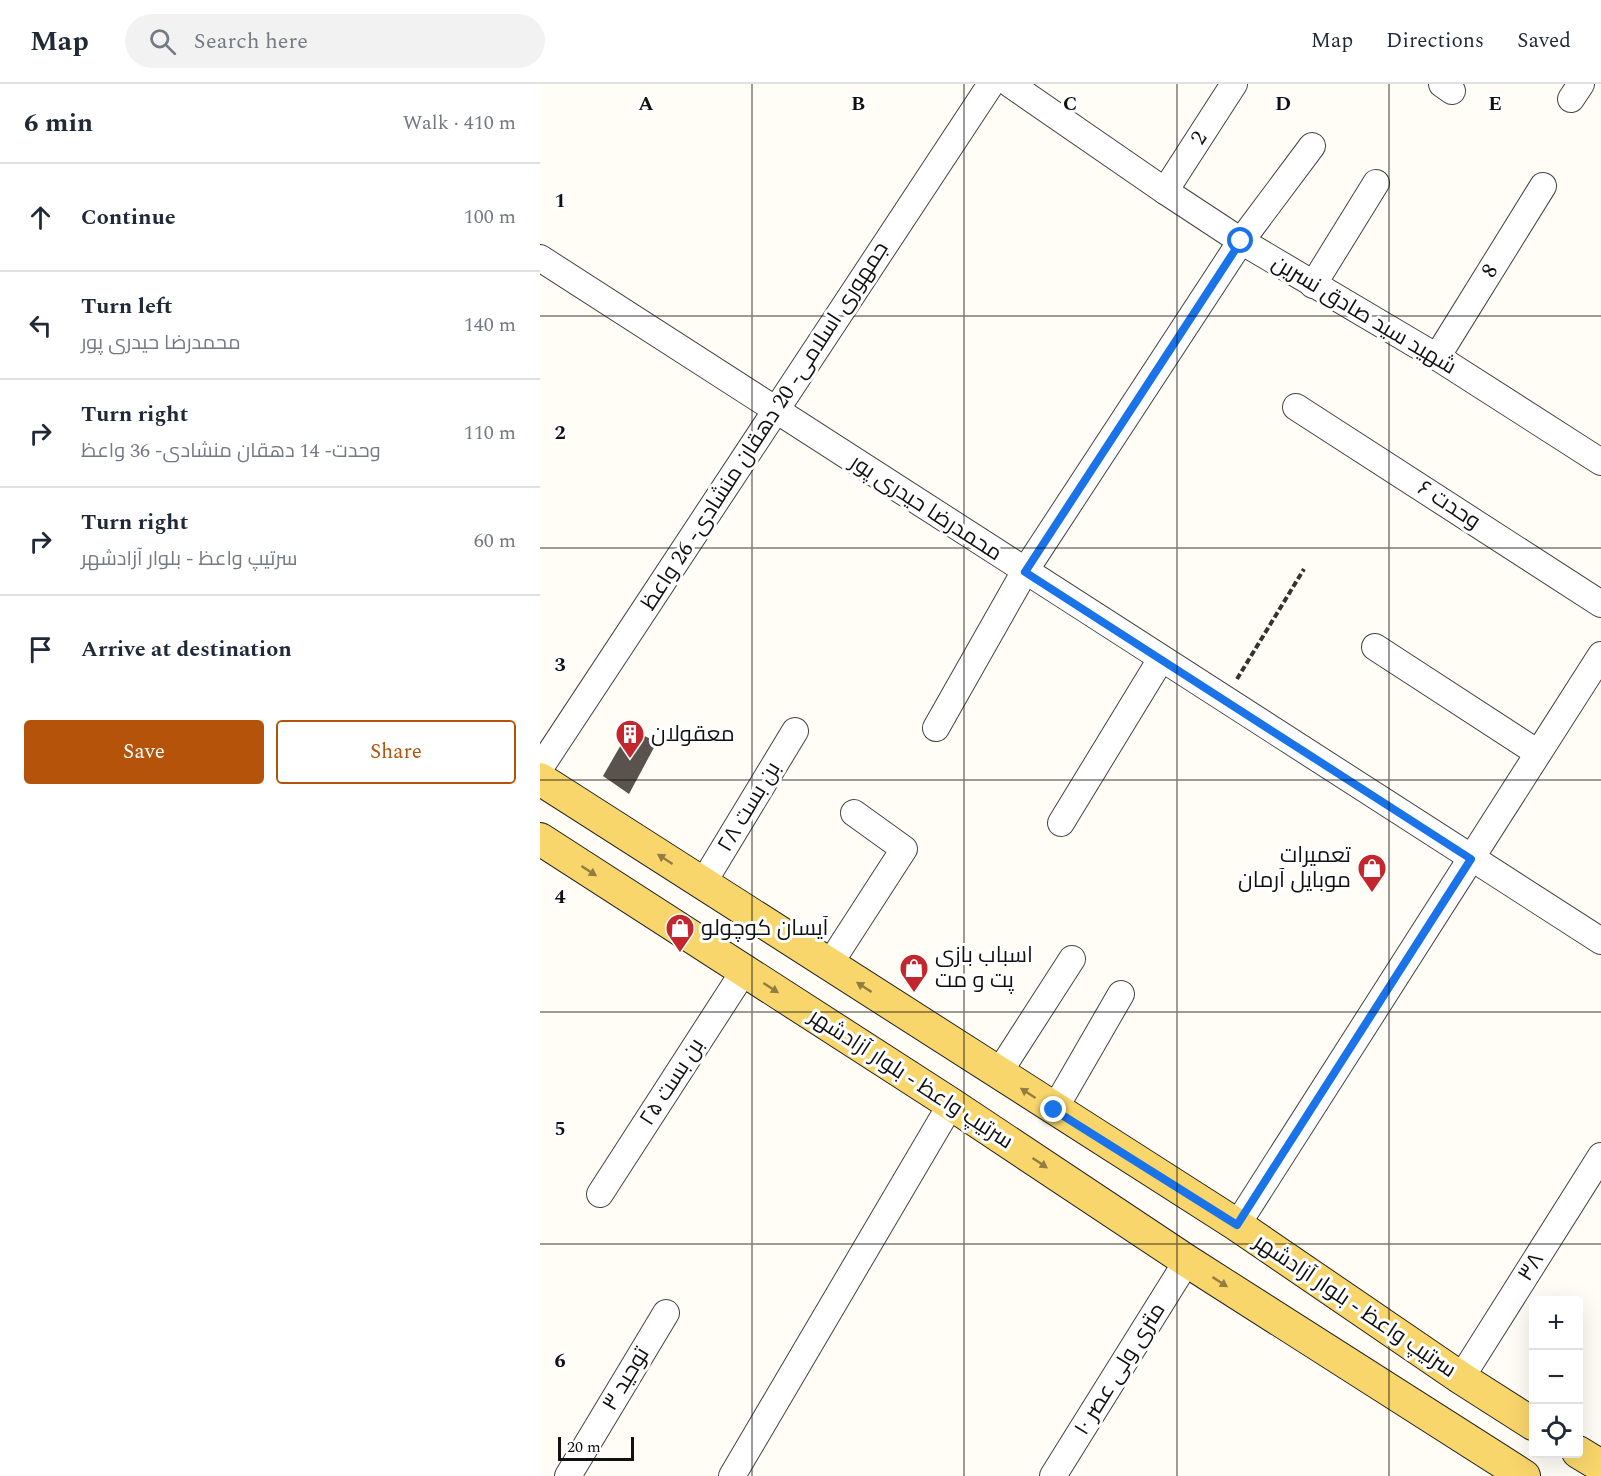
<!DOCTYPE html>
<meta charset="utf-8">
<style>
:root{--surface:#fff;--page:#f2f2f3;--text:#1f2937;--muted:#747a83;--line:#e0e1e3;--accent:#b45309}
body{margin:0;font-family:Spectral,Cairo,serif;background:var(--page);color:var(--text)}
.controls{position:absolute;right:18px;bottom:18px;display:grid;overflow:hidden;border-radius:6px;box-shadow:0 6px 24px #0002}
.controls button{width:54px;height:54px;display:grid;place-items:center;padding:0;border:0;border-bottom:2px solid var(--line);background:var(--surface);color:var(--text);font:30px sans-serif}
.scale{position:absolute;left:18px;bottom:15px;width:76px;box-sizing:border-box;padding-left:6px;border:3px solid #111;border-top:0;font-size:16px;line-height:21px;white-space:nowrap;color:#111;-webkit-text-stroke:4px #fff;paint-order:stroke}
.stop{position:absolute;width:18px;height:18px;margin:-14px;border:4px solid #1a73e8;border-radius:50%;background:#fff}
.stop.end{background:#1a73e8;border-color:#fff;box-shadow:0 2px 6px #0008}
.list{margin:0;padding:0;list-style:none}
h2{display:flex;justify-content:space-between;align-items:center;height:78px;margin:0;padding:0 24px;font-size:26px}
h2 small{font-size:20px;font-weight:400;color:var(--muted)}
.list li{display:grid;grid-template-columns:39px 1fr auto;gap:18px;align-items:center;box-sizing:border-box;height:108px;padding:0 24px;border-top:2px solid var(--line)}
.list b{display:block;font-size:22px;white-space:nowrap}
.list p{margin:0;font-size:20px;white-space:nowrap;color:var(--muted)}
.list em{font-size:20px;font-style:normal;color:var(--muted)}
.actions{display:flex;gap:12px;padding:18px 24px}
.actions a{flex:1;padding:14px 0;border:2px solid var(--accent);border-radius:6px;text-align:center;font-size:21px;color:var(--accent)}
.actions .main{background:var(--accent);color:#fff}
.icon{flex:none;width:33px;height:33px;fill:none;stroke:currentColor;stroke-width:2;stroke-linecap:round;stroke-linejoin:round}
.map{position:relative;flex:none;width:1061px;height:1392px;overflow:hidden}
header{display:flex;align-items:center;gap:36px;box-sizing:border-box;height:84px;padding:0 30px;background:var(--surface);border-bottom:2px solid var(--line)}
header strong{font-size:28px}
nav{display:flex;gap:33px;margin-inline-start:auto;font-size:21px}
.search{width:420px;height:54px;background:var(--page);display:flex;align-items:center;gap:15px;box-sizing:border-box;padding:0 21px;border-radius:33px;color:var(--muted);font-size:22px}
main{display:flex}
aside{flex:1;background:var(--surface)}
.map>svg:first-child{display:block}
.building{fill:#5a524d}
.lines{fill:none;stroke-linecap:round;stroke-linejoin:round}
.minor-casing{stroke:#444;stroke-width:28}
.major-casing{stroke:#222;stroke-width:34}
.path{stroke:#333;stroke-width:4;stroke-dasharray:6 3;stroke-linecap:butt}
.minor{stroke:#fff;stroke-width:26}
.major{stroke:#f9d66b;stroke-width:32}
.oneway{fill:#917d42}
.route{stroke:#1a73e8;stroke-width:8}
.grid{fill:none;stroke:#111;stroke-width:1.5;stroke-opacity:0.55}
.labels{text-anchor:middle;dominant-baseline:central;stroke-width:6;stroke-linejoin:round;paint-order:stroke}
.street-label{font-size:22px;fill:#111;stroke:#fff}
.poi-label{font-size:22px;fill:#111;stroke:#fff;text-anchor:start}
.grid-label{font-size:20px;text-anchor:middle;font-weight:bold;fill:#111;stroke:#fff;stroke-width:6;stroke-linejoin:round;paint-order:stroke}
</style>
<header>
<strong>Map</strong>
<div class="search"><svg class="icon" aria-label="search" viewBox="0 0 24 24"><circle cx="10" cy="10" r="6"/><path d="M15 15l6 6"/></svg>Search here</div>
<nav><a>Map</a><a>Directions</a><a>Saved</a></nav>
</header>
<main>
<aside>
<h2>6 min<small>Walk · 410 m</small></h2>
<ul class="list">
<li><svg class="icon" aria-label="ahead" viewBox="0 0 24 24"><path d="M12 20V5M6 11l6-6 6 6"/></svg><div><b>Continue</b></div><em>100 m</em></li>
<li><svg class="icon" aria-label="left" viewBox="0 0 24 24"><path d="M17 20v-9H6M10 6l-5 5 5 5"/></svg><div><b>Turn left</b><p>محمدرضا حیدری پور</p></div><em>140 m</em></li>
<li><svg class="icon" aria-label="right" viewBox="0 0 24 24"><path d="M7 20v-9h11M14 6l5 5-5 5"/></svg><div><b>Turn right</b><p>وحدت- 14 دهقان منشادی- 36 واعظ</p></div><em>110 m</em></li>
<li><svg class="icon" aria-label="right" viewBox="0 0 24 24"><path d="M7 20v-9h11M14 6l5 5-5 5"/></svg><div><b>Turn right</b><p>سرتیپ واعظ - بلوار آزادشهر</p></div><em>60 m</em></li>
<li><svg class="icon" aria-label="arrive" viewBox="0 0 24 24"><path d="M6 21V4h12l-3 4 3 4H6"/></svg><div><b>Arrive at destination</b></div></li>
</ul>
<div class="actions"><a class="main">Save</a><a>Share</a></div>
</aside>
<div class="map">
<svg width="1061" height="1392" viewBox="0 0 1061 1392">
<rect width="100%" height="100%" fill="#fffdf5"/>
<!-- building -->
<polygon class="building" points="90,645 117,658 89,710 63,692"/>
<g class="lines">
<!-- minor casing -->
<g class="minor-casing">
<g id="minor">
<polyline points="470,0 625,107 701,157 897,273 1061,378"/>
<polyline points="902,0 912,7"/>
<polyline points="1031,15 1041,0"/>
<polyline points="625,107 694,0"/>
<polyline points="0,174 1061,857"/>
<polyline points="773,201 836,99"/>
<polyline points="897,273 1003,102"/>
<polyline points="756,323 1061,520"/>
<polyline points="835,563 998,669"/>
<polyline points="396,644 485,487 701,157 772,62"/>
<polyline points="0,684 451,0"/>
<polyline points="521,739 621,575"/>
<polyline points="163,799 255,647"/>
<polyline points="289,881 364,765 314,729"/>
<polyline points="458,990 532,875"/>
<polyline points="514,1026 581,910"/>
<polyline points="60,1110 204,887"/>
<polyline points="697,1141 1061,571"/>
<polyline points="921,1294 1061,1072"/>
<polyline points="28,1392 126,1229"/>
<polyline points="192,1392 411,1020"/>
<polyline points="513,1392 647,1177"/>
</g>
</g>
<!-- major casing -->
<g class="major-casing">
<g id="major">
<polyline points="0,695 697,1141 921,1294 993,1340"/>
<polyline points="0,755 411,1020 647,1177 984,1392"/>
<polyline points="1038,1368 1061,1382"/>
</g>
</g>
<!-- path -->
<polyline class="path" points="697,595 764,485"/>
<!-- minor -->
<use href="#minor" class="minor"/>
<!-- major -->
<use href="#major" class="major"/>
</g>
<!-- one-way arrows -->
<defs><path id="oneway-solid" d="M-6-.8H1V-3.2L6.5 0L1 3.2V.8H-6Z" transform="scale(1.5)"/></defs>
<g class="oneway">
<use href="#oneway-solid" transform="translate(125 775) rotate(-147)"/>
<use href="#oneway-solid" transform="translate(49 787) rotate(33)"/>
<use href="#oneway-solid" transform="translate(324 903) rotate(-147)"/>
<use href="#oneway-solid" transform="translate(231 904) rotate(33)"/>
<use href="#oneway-solid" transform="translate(488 1009) rotate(-147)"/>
<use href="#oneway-solid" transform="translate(500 1079) rotate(34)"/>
<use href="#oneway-solid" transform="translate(680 1198) rotate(33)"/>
</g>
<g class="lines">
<!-- route -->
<polyline class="route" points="514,1026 697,1141 931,775 485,488 701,157"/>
</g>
<!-- grid -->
<path class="grid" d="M 212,0 L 212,1392M 424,0 L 424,1392M 637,0 L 637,1392M 849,0 L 849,1392M 0,232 L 1061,232M 0,464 L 1061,464M 0,696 L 1061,696M 0,928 L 1061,928M 0,1160 L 1061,1160"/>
<!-- icons -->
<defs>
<g id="building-pin" transform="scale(1.5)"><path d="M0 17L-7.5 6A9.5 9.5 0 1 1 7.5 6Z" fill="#c4262e" stroke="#fff"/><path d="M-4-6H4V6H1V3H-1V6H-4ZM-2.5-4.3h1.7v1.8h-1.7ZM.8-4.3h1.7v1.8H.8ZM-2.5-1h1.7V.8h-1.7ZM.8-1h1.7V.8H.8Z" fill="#fff"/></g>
<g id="shop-pin" transform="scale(1.5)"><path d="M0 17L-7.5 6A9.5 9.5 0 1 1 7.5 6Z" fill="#c4262e" stroke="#fff"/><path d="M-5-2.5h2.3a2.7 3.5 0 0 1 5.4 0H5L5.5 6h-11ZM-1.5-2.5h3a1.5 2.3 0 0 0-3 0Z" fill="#fff"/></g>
</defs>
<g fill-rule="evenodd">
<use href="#building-pin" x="90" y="650"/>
<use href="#shop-pin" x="832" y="784"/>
<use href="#shop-pin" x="140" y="844"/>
<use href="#shop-pin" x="374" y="884"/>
</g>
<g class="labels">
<!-- street labels -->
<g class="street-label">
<text transform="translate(659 54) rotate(-57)">2</text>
<text transform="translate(950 187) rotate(-58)">8</text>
<text transform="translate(824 231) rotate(31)">شهید سید صادق نسرین</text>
<text transform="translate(225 342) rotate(-57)">جمهوری اسلامی- 20 دهقان منشادی- 26 واعظ</text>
<text transform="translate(909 421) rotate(33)">وحدت ۶</text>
<text transform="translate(386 424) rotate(33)">محمدرضا حیدری پور</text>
<text transform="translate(209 723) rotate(-59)">بن بست ۲۸</text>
<text transform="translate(371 995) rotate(33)">سرتیپ واعظ - بلوار آزادشهر</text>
<text transform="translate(132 998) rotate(-57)">بن بست ۲۵</text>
<text transform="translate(991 1183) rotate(-58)">۳۸</text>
<text transform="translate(815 1222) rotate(34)">سرتیپ واعظ - بلوار آزادشهر</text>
<text transform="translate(580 1285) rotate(-58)">۱۰ متری ولی عصر</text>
<text transform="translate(86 1295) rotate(-59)">توحید ۳</text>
</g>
<!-- poi labels -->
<g class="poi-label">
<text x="111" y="650">معقولان</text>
<text x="811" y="771" text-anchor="end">تعمیرات<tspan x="811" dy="25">موبایل آرمان</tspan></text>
<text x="161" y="844">آیسان کوچولو</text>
<text x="395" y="871">اسباب بازی<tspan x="395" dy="25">پت و مت</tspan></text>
</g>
</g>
<g class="grid-label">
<text x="106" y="26">A</text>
<text x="318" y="26">B</text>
<text x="530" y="26">C</text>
<text x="743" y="26">D</text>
<text x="955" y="26">E</text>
<text x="20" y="123">1</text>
<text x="20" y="355">2</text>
<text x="20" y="587">3</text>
<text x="20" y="819">4</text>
<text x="20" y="1051">5</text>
<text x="20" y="1283">6</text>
</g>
</svg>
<div class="controls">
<button>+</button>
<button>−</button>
<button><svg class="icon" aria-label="locate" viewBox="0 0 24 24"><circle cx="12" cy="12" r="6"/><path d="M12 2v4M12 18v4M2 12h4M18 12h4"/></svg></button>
</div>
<div class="scale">20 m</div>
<div class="stop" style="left:701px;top:157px"></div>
<div class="stop end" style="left:514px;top:1026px"></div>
</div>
</main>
